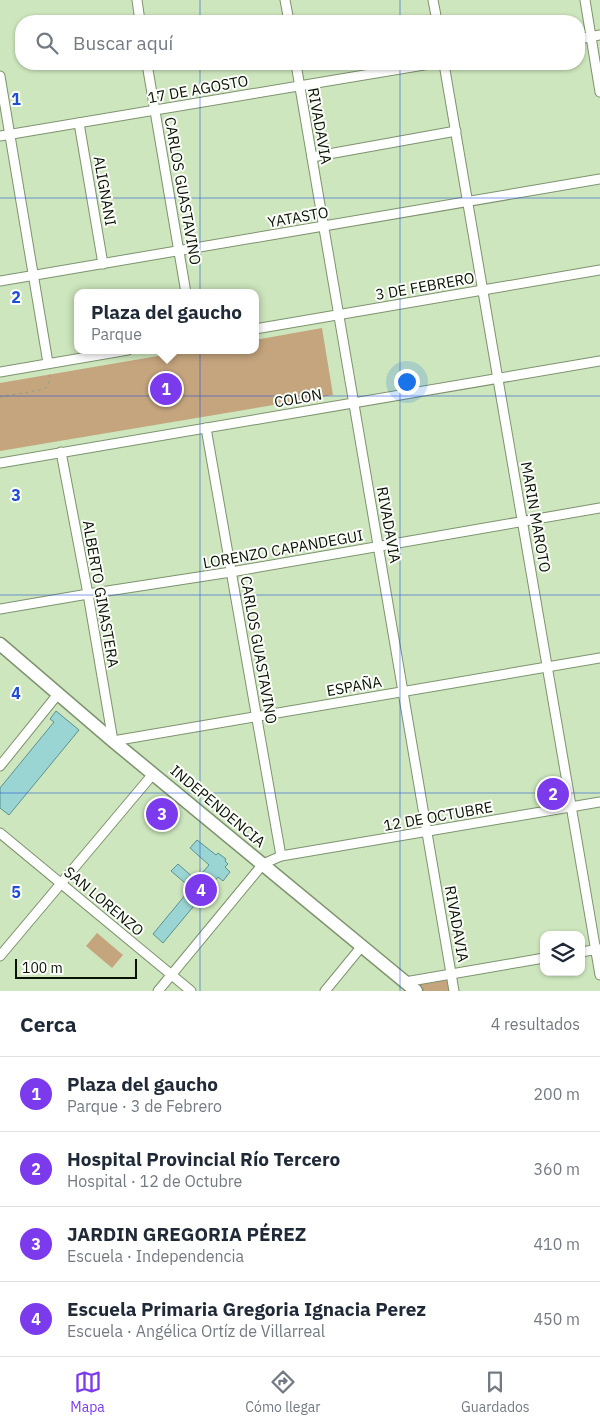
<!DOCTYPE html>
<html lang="es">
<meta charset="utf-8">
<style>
:root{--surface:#fff;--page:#f2f2f3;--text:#1f2937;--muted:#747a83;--line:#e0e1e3;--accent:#7c3aed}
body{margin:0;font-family:"IBM Plex Sans",sans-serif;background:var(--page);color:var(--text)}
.controls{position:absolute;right:15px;bottom:15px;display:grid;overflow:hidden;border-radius:10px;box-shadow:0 1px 4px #0004}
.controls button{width:45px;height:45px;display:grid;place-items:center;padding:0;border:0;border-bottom:1px solid var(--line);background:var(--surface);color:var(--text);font:25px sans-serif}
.scale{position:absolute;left:15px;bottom:12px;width:122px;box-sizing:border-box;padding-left:5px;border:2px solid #0a1205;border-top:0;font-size:14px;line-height:18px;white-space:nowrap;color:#0a1205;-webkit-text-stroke:4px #fcfefa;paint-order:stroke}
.you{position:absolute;left:406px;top:381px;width:18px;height:18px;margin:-12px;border:4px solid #fff;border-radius:50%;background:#1a73e8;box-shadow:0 0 0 8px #1a73e833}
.badge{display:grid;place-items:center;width:32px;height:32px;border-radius:50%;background:var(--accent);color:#fff;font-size:16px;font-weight:700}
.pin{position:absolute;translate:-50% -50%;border:2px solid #fff;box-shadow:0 1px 5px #0006}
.popup{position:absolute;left:74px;top:289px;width:185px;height:65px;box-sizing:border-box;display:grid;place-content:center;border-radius:10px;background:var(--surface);filter:drop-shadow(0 1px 4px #0005);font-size:16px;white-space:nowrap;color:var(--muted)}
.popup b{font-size:19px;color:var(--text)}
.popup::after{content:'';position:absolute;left:50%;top:100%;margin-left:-10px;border:10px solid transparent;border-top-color:var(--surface)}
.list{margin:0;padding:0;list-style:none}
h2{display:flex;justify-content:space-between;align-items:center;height:65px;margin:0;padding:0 20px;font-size:21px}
h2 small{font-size:16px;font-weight:400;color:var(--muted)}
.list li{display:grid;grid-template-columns:32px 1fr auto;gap:15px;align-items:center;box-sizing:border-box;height:75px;padding:0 20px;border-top:1px solid var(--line)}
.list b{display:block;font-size:19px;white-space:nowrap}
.list p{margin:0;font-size:16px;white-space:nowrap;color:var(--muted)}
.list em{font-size:16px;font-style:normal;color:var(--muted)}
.icon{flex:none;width:28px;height:28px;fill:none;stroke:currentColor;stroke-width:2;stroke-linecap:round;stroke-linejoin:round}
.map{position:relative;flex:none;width:600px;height:991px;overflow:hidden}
.search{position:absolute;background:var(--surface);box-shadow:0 1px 4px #0004;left:15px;right:15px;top:15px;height:55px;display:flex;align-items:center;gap:12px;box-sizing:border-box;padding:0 18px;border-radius:20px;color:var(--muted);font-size:19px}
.sheet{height:365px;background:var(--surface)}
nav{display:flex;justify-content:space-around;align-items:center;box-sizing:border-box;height:70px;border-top:1px solid var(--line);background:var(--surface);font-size:14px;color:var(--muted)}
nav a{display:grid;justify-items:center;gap:2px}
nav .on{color:var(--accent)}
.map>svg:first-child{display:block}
.green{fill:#c5a57e}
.building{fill:#9bd5d3;stroke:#599290}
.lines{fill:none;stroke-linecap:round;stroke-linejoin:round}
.minor-casing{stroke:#7d936e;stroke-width:11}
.secondary-casing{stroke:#7d936e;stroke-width:15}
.path{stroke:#8ca080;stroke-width:1;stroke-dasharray:2.5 4;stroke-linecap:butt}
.minor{stroke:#fff;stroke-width:9}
.secondary{stroke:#fff;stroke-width:12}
.grid{fill:none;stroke:#1d4ed8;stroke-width:1;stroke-opacity:0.55}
.labels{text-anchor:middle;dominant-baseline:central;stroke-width:4;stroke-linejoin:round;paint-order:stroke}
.street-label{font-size:15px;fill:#0a1205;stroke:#fcfefa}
.grid-label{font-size:16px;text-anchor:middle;font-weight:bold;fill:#1d4ed8;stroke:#fcfefa;stroke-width:4;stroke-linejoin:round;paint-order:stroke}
</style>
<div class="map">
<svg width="600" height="991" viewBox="0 0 600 991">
<rect width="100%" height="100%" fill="#cde6bd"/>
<!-- green -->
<g class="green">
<polygon points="322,328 333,395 0,451 0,383 193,350 255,350 255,340"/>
<polygon points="97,933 123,955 112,968 86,946"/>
<polygon points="450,977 452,991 419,991 410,983"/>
</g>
<!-- building -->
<g class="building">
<polygon points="56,711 79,730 9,815 0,808 0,788 54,722 50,719"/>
<polygon points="197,840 216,855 218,853 226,859 225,861 228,864 225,867 230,872 223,881 218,877 163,943 153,934 191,888 171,871 178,864 196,880 209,865 190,848"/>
</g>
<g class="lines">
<!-- minor casing -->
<g class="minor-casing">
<g id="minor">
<polyline points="137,0 140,21"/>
<polyline points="285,0 289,21"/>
<polyline points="433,0 437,21"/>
<polyline points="585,0 600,92"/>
<polyline points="579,39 600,35"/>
<polyline points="147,64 186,293"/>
<polyline points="296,64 454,991"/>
<polyline points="444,64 600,975"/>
<polyline points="0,76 48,363"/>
<polyline points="79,123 103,264"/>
<polyline points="0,136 430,64"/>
<polyline points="312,157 456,131"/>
<polyline points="0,281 600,179"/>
<polyline points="255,329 600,270"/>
<polyline points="0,372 128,350"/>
<polyline points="61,452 88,594 113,741 600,658"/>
<polyline points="0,463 600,361"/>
<polyline points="0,609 88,594 231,572 600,508"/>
<polyline points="0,766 58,694"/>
<polyline points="0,833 191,991"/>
<polyline points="281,856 600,802"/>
<polyline points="581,952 600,949"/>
<polyline points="0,956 153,774"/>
<polyline points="405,982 544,958"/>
<polyline points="158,991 263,864 281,856 206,428"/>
<polyline points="325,991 362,946"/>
</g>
</g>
<!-- secondary casing -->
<g class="secondary-casing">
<polyline id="secondary" points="0,644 113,741 416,991"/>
</g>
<!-- path -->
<polyline class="path" points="0,397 40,390 47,387 50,380 49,372"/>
<!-- minor -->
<use href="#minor" class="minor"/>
<!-- secondary -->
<use href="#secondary" class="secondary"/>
</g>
<!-- grid -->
<path class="grid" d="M 200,0 L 200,21M 400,0 L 400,21M 200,64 L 200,991M 400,64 L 400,991M 0,198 L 600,198M 0,396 L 600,396M 0,595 L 600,595M 0,793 L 600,793"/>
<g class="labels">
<!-- street labels -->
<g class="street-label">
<text transform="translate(198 89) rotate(-10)">17 DE AGOSTO</text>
<text transform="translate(320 126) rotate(80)">RIVADAVIA</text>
<text transform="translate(105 191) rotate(80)">ALIGNANI</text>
<text transform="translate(183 191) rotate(80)">CARLOS GUASTAVINO</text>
<text transform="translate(298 217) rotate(-10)">YATASTO</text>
<text transform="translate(425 286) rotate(-10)">3 DE FEBRERO</text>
<text transform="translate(298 398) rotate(-10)">COLON</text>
<text transform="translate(536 517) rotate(80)">MARIN MAROTO</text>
<text transform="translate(389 525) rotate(80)">RIVADAVIA</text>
<text transform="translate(283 549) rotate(-10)">LORENZO CAPANDEGUI</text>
<text transform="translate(101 594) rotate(80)">ALBERTO GINASTERA</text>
<text transform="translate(259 650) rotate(80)">CARLOS GUASTAVINO</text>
<text transform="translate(354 686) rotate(-10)">ESPAÑA</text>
<text transform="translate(218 806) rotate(40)">INDEPENDENCIA</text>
<text transform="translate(438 816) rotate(-10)">12 DE OCTUBRE</text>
<text transform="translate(104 901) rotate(40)">SAN LORENZO</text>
<text transform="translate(457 924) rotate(80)">RIVADAVIA</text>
</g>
</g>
<g class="grid-label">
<text x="16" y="105">1</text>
<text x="16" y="303">2</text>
<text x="16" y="501">3</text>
<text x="16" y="699">4</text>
<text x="16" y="898">5</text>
</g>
</svg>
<div class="controls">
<button><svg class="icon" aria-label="layers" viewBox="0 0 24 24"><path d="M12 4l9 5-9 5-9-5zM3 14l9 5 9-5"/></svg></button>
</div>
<div class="scale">100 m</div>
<div class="you"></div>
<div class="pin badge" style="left:166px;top:389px">1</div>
<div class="popup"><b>Plaza del gaucho</b>Parque</div>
<div class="pin badge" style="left:553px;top:794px">2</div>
<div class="pin badge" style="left:162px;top:814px">3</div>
<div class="pin badge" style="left:201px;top:890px">4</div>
<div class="search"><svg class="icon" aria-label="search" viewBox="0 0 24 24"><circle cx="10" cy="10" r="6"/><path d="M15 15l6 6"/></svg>Buscar aquí</div>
</div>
<section class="sheet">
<h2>Cerca<small>4 resultados</small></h2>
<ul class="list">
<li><span class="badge">1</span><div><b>Plaza del gaucho</b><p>Parque · 3 de Febrero</p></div><em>200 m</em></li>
<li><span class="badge">2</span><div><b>Hospital Provincial Río Tercero</b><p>Hospital · 12 de Octubre</p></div><em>360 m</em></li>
<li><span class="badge">3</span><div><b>JARDIN GREGORIA PÉREZ</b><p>Escuela · Independencia</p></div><em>410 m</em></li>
<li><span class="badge">4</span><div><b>Escuela Primaria Gregoria Ignacia Perez</b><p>Escuela · Angélica Ortíz de Villarreal</p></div><em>450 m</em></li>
</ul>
</section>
<nav>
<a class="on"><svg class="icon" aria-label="map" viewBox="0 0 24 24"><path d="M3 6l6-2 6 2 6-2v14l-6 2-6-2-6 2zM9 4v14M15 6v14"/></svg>Mapa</a>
<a><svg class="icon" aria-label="directions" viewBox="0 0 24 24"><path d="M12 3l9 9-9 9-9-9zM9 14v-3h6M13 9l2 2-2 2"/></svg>Cómo llegar</a>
<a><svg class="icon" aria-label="saved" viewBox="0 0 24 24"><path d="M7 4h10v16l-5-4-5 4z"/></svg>Guardados</a>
</nav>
